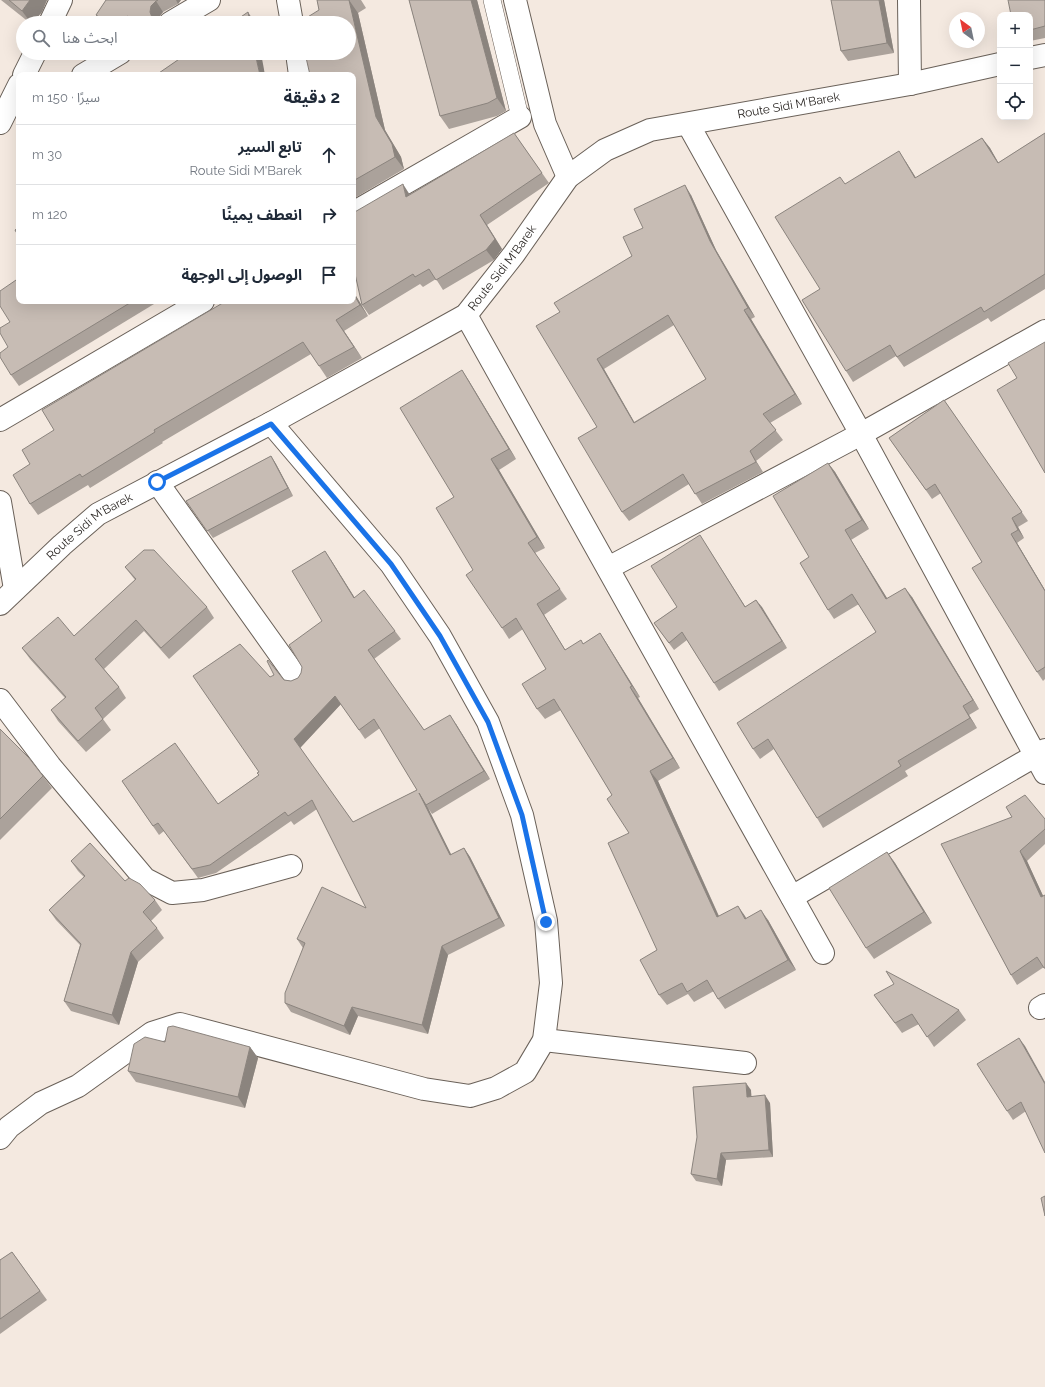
<!DOCTYPE html>
<html lang="ar">
<meta charset="utf-8">
<style>
:root{--surface:#fff;--page:#f6f6f7;--text:#1f2937;--muted:#747a83;--line:#e0e1e3}
body{margin:0;font-family:Raleway,"Noto Sans Arabic",sans-serif;background:var(--page);color:var(--text);direction:rtl}
.controls{position:absolute;right:12px;top:12px;display:grid;overflow:hidden;border-radius:8px;box-shadow:0 4px 16px #0002}
.controls button{width:36px;height:36px;display:grid;place-items:center;padding:0;border:0;border-bottom:1px solid var(--line);background:var(--surface);color:var(--text);font:20px sans-serif}
.compass{position:absolute;left:949px;top:12px;width:36px;height:36px;border-radius:50%;background:var(--surface);box-shadow:0 4px 16px #0002;rotate:327deg}
.stop{position:absolute;width:12px;height:12px;margin:-9px;border:3px solid #1a73e8;border-radius:50%;background:#fff}
.stop.end{background:#1a73e8;border-color:#fff;box-shadow:0 1px 4px #0008}
.list{margin:0;padding:0;list-style:none}
h2{display:flex;justify-content:space-between;align-items:center;height:52px;margin:0;padding:0 16px;font-size:17px}
h2 small{font-size:13px;font-weight:400;color:var(--muted)}
.list li{display:grid;grid-template-columns:26px 1fr auto;gap:12px;align-items:center;box-sizing:border-box;height:60px;padding:0 16px;border-top:1px solid var(--line)}
.list b{display:block;font-size:15px;white-space:nowrap}
.list p{margin:0;font-size:13px;white-space:nowrap;color:var(--muted)}
.list em{font-size:13px;font-style:normal;color:var(--muted)}
.icon{flex:none;width:22px;height:22px;fill:none;stroke:currentColor;stroke-width:2;stroke-linecap:round;stroke-linejoin:round}
.map{position:relative;flex:none;width:1045px;height:1387px;overflow:hidden;direction:ltr}
.search{position:absolute;background:var(--surface);box-shadow:0 4px 16px #0002;left:16px;top:16px;width:340px;height:44px;display:flex;align-items:center;gap:10px;box-sizing:border-box;padding:0 14px;border-radius:22px;color:var(--muted);font-size:15px}
.panel{position:absolute;background:var(--surface);box-shadow:0 4px 16px #0002;left:16px;top:72px;width:340px;height:232px;border-radius:8px;direction:rtl}
.map>svg:first-child{display:block}
.lines{fill:none;stroke-linecap:round;stroke-linejoin:round}
.lane-casing{stroke:#6a6159;stroke-width:18}
.street-casing{stroke:#6a6159;stroke-width:24}
.secondary-casing{stroke:#6a6159;stroke-width:24}
.lane{stroke:#fff;stroke-width:17}
.street{stroke:#fff;stroke-width:22}
.secondary{stroke:#fff;stroke-width:22}
.wall{fill:#aba29b;fill-rule:evenodd}
.shaded-wall{fill:#8b847e}
.building{fill:#c7bcb4;stroke:#8b847e;fill-rule:evenodd}
.route{stroke:#1a73e8;stroke-width:5}
.labels{text-anchor:middle;dominant-baseline:central;stroke-width:3.5;stroke-linejoin:round;paint-order:stroke}
.street-label{font-size:12px;fill:#2d2926;stroke:#fef7f2}
</style>
<div class="map">
<svg width="1045" height="1387" viewBox="0 0 1045 1387">
<rect width="100%" height="100%" fill="#f4e9e0"/>
<g class="lines">
<!-- lane casing -->
<g class="lane-casing">
<polyline id="lane" points="492,0 520,117"/>
</g>
<!-- street casing -->
<g class="street-casing">
<g id="street">
<polyline points="288,0 292,23"/>
<polyline points="515,0 545,124 568,177"/>
<polyline points="909,0 910,84"/>
<polyline points="50,23 61,0"/>
<polyline points="170,23 209,0"/>
<polyline points="297,53 300,75"/>
<polyline points="24,75 35,53"/>
<polyline points="83,75 120,53"/>
<polyline points="0,123 19,85"/>
<polyline points="688,124 861,434 1045,773"/>
<polyline points="353,213 520,117"/>
<polyline points="466,315 823,953"/>
<polyline points="0,420 203,301"/>
<polyline points="157,482 296,677"/>
<polyline points="0,502 15,589"/>
<polyline points="608,568 861,434 1045,331"/>
<polyline points="0,700 50,766 145,879 172,893 203,890 291,866"/>
<polyline points="792,897 1045,750"/>
<polyline points="1040,1008 1045,1005"/>
<polyline points="544,1040 745,1063"/>
<polyline points="0,1138 9,1127 41,1103 78,1086 152,1033 180,1024 424,1089 470,1096 496,1088 525,1072 544,1040 551,983 546,921 522,815 488,722 440,636 391,564 271,423"/>
</g>
</g>
<!-- secondary casing -->
<g class="secondary-casing">
<g id="secondary">
<polyline points="1030,58 1045,55"/>
<path id="s1" d="M 0,604 L 62,545 L 98,514 L 271,423 L 466,315 L 514,254 L 568,177 L 605,150 L 650,130 L 910,84 L 1000,64"/>
</g>
</g>
<!-- lane -->
<use href="#lane" class="lane"/>
<!-- street -->
<use href="#street" class="street"/>
<!-- secondary -->
<use href="#secondary" class="secondary"/>
</g>
<!-- wall -->
<g class="wall">
<polygon points="1,0 47,0 42,12 32,23 30,23"/>
<polygon points="106,0 181,0 178,4 163,12 159,17 158,23 102,23 96,15"/>
<polygon points="317,0 361,0 366,8 358,13 385,130 401,157 404,169 353,199 353,75 319,10"/>
<polygon points="409,0 477,0 506,111 497,116 449,129 440,116"/>
<polygon points="831,0 884,0 894,53 848,61 841,51"/>
<polygon points="1045,0 1045,38 1030,41 1030,15"/>
<polygon points="514,133 549,183 487,225 502,249 494,260 443,290 436,279 423,287 420,284 369,315 362,305 410,195"/>
<polygon points="1045,133 1045,289 991,322 988,318 904,367 896,356 853,382 846,371 820,289 845,184 906,162 916,178 982,138 990,148 998,163"/>
<path d="M 691,195 L 716,250 L 755,317 L 751,319 L 802,404 L 770,423 L 783,440 L 756,461 L 763,472 L 702,504 L 689,484 L 629,521 L 622,512 L 597,427 L 560,312 L 632,256 L 643,228 ZM 674,325 L 706,379 L 634,422 L 604,369 Z"/>
<polygon points="353,291 368,316 344,331 362,358 327,378 311,354 162,442 163,443 90,488 88,485 38,515 30,504 30,464 54,430"/>
<polygon points="19,301 159,301 19,386 11,375 8,347 10,322"/>
<polygon points="462,370 469,381 516,459 499,470 545,548 535,553 567,599 544,615 565,650 583,644 600,633 607,644 640,697 638,698 680,768 658,781 719,916 768,920 796,970 725,1009 718,999 714,991 694,1002 688,994 667,1005 659,995 657,950 629,833 612,795 561,710 545,719 537,709 546,669 523,629 509,639 502,628 473,570"/>
<polygon points="944,400 1028,521 1018,527 1024,538 1017,543 1045,590 1045,679 1043,681 1037,672 982,562 941,493 932,499 889,438"/>
<polygon points="271,456 276,464 293,496 213,538 186,501"/>
<polygon points="828,463 835,472 869,529 851,540 887,598 912,597 979,709 969,715 977,728 905,771 908,776 823,828 817,818 774,749 760,759 753,749 876,632 859,604 834,619 828,610 809,557"/>
<polygon points="705,543 745,607 756,600 787,648 719,691 687,640 674,650 654,623 677,607"/>
<path d="M 331,560 L 354,597 L 395,631 L 401,639 L 374,659 L 424,730 L 456,724 L 490,779 L 432,814 L 428,808 L 451,855 L 464,848 L 470,857 L 505,926 L 448,955 L 428,1034 L 358,1016 L 350,1035 L 291,1012 L 285,1003 L 303,948 L 297,939 L 366,908 L 317,809 L 294,825 L 291,821 L 216,873 L 198,878 L 164,831 L 159,835 L 122,781 L 218,804 L 259,775 L 270,677 L 291,681 L 298,678 L 301,673 L 322,621 ZM 341,704 L 365,739 L 380,728 L 417,790 L 353,822 L 300,748 Z"/>
<polygon points="125,567 207,607 214,618 169,659 144,631 104,669 119,687 126,698 103,719 111,730 86,752 58,721 51,710 65,698 30,659 22,648 74,636 135,580"/>
<polygon points="0,729 43,776 52,788 0,840"/>
<polygon points="1045,819 1045,844 1027,861 1043,896 1045,895 1045,969 1044,967 1017,985 1011,975 941,844"/>
<polygon points="887,852 895,863 932,923 874,959 866,948"/>
<polygon points="71,861 125,881 155,900 162,910 151,921 157,928 164,938 138,962 119,1025 71,1011 64,1001 80,945 56,920 49,910 84,877 78,871"/>
<polygon points="874,995 959,1010 966,1020 934,1047 919,1024 902,1033"/>
<polygon points="165,1042 250,1047 258,1058 245,1108 136,1082 128,1071"/>
<polygon points="1025,1046 1026,1111 1013,1120 1007,1111"/>
<polygon points="751,1090 751,1097 770,1103 773,1157 726,1160 722,1186 696,1181 691,1174"/>
<polygon points="12,1252 47,1300 0,1334 0,1260"/>
</g>
<!-- shaded-wall -->
<g class="shaded-wall">
<polygon points="30,0 47,0 42,12 32,23 31,23 22,11"/>
<polygon points="176,0 181,0 178,4"/>
<polygon points="349,0 358,13 385,130 401,157 404,169 395,157 376,117"/>
<polygon points="471,0 477,0 506,111 497,98"/>
<polygon points="879,0 884,0 894,53 887,43"/>
<polygon points="156,1 163,12 159,17 158,23 151,23 150,12 151,6"/>
<polygon points="248,12 255,23 250,23"/>
<polygon points="127,16 132,23 123,23"/>
<polygon points="255,53 261,53 265,75 260,75"/>
<polygon points="982,138 990,148 1005,174 998,163"/>
<polygon points="899,151 906,162 923,189 915,178"/>
<polygon points="403,184 410,195 406,197"/>
<polygon points="685,185 691,195 716,250 755,317 748,308 710,241"/>
<polygon points="480,215 487,225 502,249 494,260 486,250"/>
<polygon points="353,291 368,316 360,305 353,293"/>
<polygon points="744,310 751,319 802,404 795,394"/>
<polygon points="336,320 344,331 362,358 354,347"/>
<polygon points="597,359 604,369 640,432 634,423"/>
<polygon points="462,370 469,381 516,459 509,449"/>
<polygon points="750,451 756,461 763,472 756,462"/>
<polygon points="271,456 276,464 293,496 288,488"/>
<polygon points="491,459 499,470 545,548 537,537"/>
<polygon points="828,463 835,472 869,529 862,520"/>
<polygon points="1012,518 1018,527 1024,538 1018,530"/>
<polygon points="845,530 851,540 893,608 886,599"/>
<polygon points="1011,534 1017,543 1045,590 1045,591"/>
<polygon points="700,535 705,543 750,614 745,607"/>
<polygon points="325,551 331,560 360,606 354,598"/>
<polygon points="905,588 912,597 979,709 973,700"/>
<polygon points="756,600 762,607 787,648 782,641"/>
<polygon points="537,604 544,615 572,661 565,650"/>
<polygon points="600,633 607,644 640,697 632,686"/>
<polygon points="630,687 638,698 680,768 673,758"/>
<polygon points="335,696 341,704 300,748 294,739"/>
<polygon points="963,706 969,715 977,728 970,718"/>
<polygon points="450,715 456,724 490,779 484,771"/>
<polygon points="650,771 658,781 724,928 717,917"/>
<polygon points="419,793 428,808 456,864 450,855"/>
<polygon points="464,848 470,857 505,926 499,918"/>
<polygon points="1020,851 1027,861 1045,900 1041,897"/>
<polygon points="887,852 895,863 932,923 924,912"/>
<polygon points="738,906 745,916 752,929 745,919"/>
<polygon points="761,910 768,920 796,970 788,960"/>
<polygon points="442,946 448,955 428,1034 422,1025"/>
<polygon points="131,952 138,962 119,1025 112,1015"/>
<polygon points="352,1007 358,1016 350,1035 344,1026"/>
<polygon points="1019,1038 1025,1046 1045,1082 1045,1084"/>
<polygon points="250,1047 258,1058 245,1108 238,1097"/>
<polygon points="746,1083 751,1090 752,1104 747,1097"/>
<polygon points="765,1095 770,1103 773,1157 769,1150"/>
<polygon points="721,1153 726,1160 722,1186 717,1179"/>
</g>
<!-- building -->
<g class="building">
<polygon points="9,0 30,0 22,11"/>
<polygon points="106,0 158,0 156,1 151,6 150,12 153,20 151,23 138,23 127,16 123,23 108,23 96,15"/>
<polygon points="317,0 349,0 376,117 392,144 395,157 353,181 353,75 310,75 305,53 349,53 349,23 298,23 319,10"/>
<polygon points="409,0 471,0 497,98 488,103 440,116"/>
<polygon points="831,0 879,0 887,43 841,51"/>
<polygon points="1008,0 1045,0 1045,26 1030,30 1030,15 1011,15"/>
<polygon points="248,12 250,23 232,23"/>
<polygon points="188,53 255,53 260,75 156,75"/>
<polygon points="514,133 542,173 480,215 495,239 486,250 436,280 429,269 415,277 413,274 362,305 353,265 353,213 403,184 406,197"/>
<polygon points="1045,133 1045,274 984,312 981,307 897,357 890,345 846,371 802,300 820,289 775,217 840,177 845,184 899,151 915,178 982,138 998,163"/>
<path d="M 685,185 L 710,241 L 748,308 L 744,310 L 795,394 L 763,414 L 776,430 L 750,451 L 756,462 L 695,494 L 683,474 L 622,512 L 578,438 L 597,427 L 536,326 L 560,312 L 554,303 L 632,256 L 623,237 L 643,228 L 634,209 ZM 668,315 L 706,379 L 634,423 L 597,359 Z"/>
<polygon points="19,227 19,237 15,230"/>
<polygon points="19,278 19,301 133,301 11,375 0,357 0,353 8,347 0,333 0,328 10,322 0,306 0,291"/>
<polygon points="353,293 360,305 336,320 354,347 319,366 303,342 154,430 155,432 82,477 80,474 30,504 13,475 30,464 22,450 54,430 42,410 226,301 353,301"/>
<polygon points="1045,342 1045,473 997,390 1017,378 1008,363"/>
<polygon points="462,370 509,449 491,459 537,537 528,543 560,589 537,604 565,650 581,640 583,644 600,633 632,686 630,687 673,758 650,771 717,917 738,906 745,919 761,910 788,960 718,999 707,980 687,992 682,983 659,995 640,960 657,950 608,843 629,833 607,799 612,795 554,699 537,709 522,684 546,669 516,618 502,628 466,575 473,570 436,508 454,497 400,408"/>
<polygon points="944,400 1022,512 1012,518 1018,530 1011,534 1045,591 1045,667 1037,672 972,568 982,562 935,484 926,490 889,438"/>
<polygon points="271,456 288,488 207,531 186,501"/>
<polygon points="828,463 862,520 845,530 886,599 905,588 973,700 963,706 970,718 898,761 901,766 817,818 768,739 753,749 737,723 876,632 852,594 828,610 800,563 809,557 773,496"/>
<polygon points="700,535 745,607 756,600 782,641 714,683 682,632 669,643 654,623 677,607 651,566"/>
<polygon points="144,550 154,550 207,607 161,648 136,620 95,659 119,687 95,708 103,719 78,741 51,710 66,697 22,648 58,617 74,636 136,579 125,567"/>
<path d="M 325,551 L 354,598 L 364,590 L 395,631 L 368,650 L 424,730 L 450,715 L 484,771 L 426,805 L 419,793 L 450,855 L 464,848 L 499,918 L 442,946 L 422,1025 L 352,1007 L 344,1026 L 285,1003 L 285,993 L 305,943 L 297,939 L 322,887 L 366,908 L 312,800 L 288,816 L 285,812 L 210,865 L 192,869 L 158,823 L 153,826 L 122,781 L 175,743 L 218,804 L 259,775 L 257,773 L 259,772 L 193,676 L 240,644 L 270,677 L 274,675 L 267,661 L 268,660 L 284,680 L 291,681 L 298,678 L 301,673 L 302,667 L 289,645 L 322,621 L 292,571 ZM 335,696 L 359,730 L 374,719 L 417,790 L 353,822 L 294,739 Z"/>
<polygon points="0,729 29,758 43,776 0,819"/>
<polygon points="1025,795 1045,819 1045,829 1020,851 1041,897 1045,895 1045,968 1044,968 1037,957 1011,975 941,844 1012,817 1006,807"/>
<polygon points="90,843 125,881 129,878 140,884 155,900 143,912 157,928 131,952 112,1015 64,1001 81,944 49,910 85,876 71,861"/>
<polygon points="887,852 924,912 866,948 829,888"/>
<polygon points="886,971 959,1010 927,1037 912,1014 895,1023 874,995 894,984"/>
<polygon points="173,1026 250,1047 238,1097 128,1071 134,1044 145,1037 165,1042 168,1027"/>
<polygon points="1019,1038 1045,1084 1045,1153 1021,1102 1007,1111 977,1064"/>
<polygon points="746,1083 747,1097 765,1095 769,1150 721,1153 717,1179 691,1174 697,1137 693,1087"/>
<polygon points="1045,1196 1045,1216 1041,1198"/>
<polygon points="12,1252 40,1291 0,1319 0,1260"/>
</g>
<g class="lines">
<!-- route -->
<polyline class="route" points="157,482 271,424 391,564 440,636 488,722 522,815 546,922"/>
</g>
<g class="labels">
<!-- street labels -->
<g class="street-label">
<text stroke="none"><textPath href="#s1" startOffset="959">Route Sidi M'Barek</textPath></text>
<text stroke="none"><textPath href="#s1" startOffset="611">Route Sidi M'Barek</textPath></text>
<text stroke="none"><textPath href="#s1" startOffset="119">Route Sidi M'Barek</textPath></text>
</g>
</g>
</svg>
<div class="controls">
<button>+</button>
<button>−</button>
<button><svg class="icon" aria-label="locate" viewBox="0 0 24 24"><circle cx="12" cy="12" r="6"/><path d="M12 2v4M12 18v4M2 12h4M18 12h4"/></svg></button>
</div>
<svg class="compass" viewBox="-18 -18 36 36"><path d="M0-13l5 13h-10z" fill="#e53935"/><path d="M0 13l5-13h-10z" fill="#747a83"/></svg>
<div class="stop" style="left:157px;top:482px"></div>
<div class="stop end" style="left:546px;top:922px"></div>
<div class="search"><svg class="icon" aria-label="search" viewBox="0 0 24 24"><circle cx="10" cy="10" r="6"/><path d="M15 15l6 6"/></svg>ابحث هنا</div>
<section class="panel">
<h2>2 دقيقة<small>سيرًا · 150 m</small></h2>
<ul class="list">
<li><svg class="icon" aria-label="ahead" viewBox="0 0 24 24"><path d="M12 20V5M6 11l6-6 6 6"/></svg><div><b>تابع السير</b><p>Route Sidi M'Barek</p></div><em>30 m</em></li>
<li><svg class="icon" aria-label="right" viewBox="0 0 24 24"><path d="M7 20v-9h11M14 6l5 5-5 5"/></svg><div><b>انعطف يمينًا</b></div><em>120 m</em></li>
<li><svg class="icon" aria-label="arrive" viewBox="0 0 24 24"><path d="M6 21V4h12l-3 4 3 4H6"/></svg><div><b>الوصول إلى الوجهة</b></div></li>
</ul>
</section>
</div>
